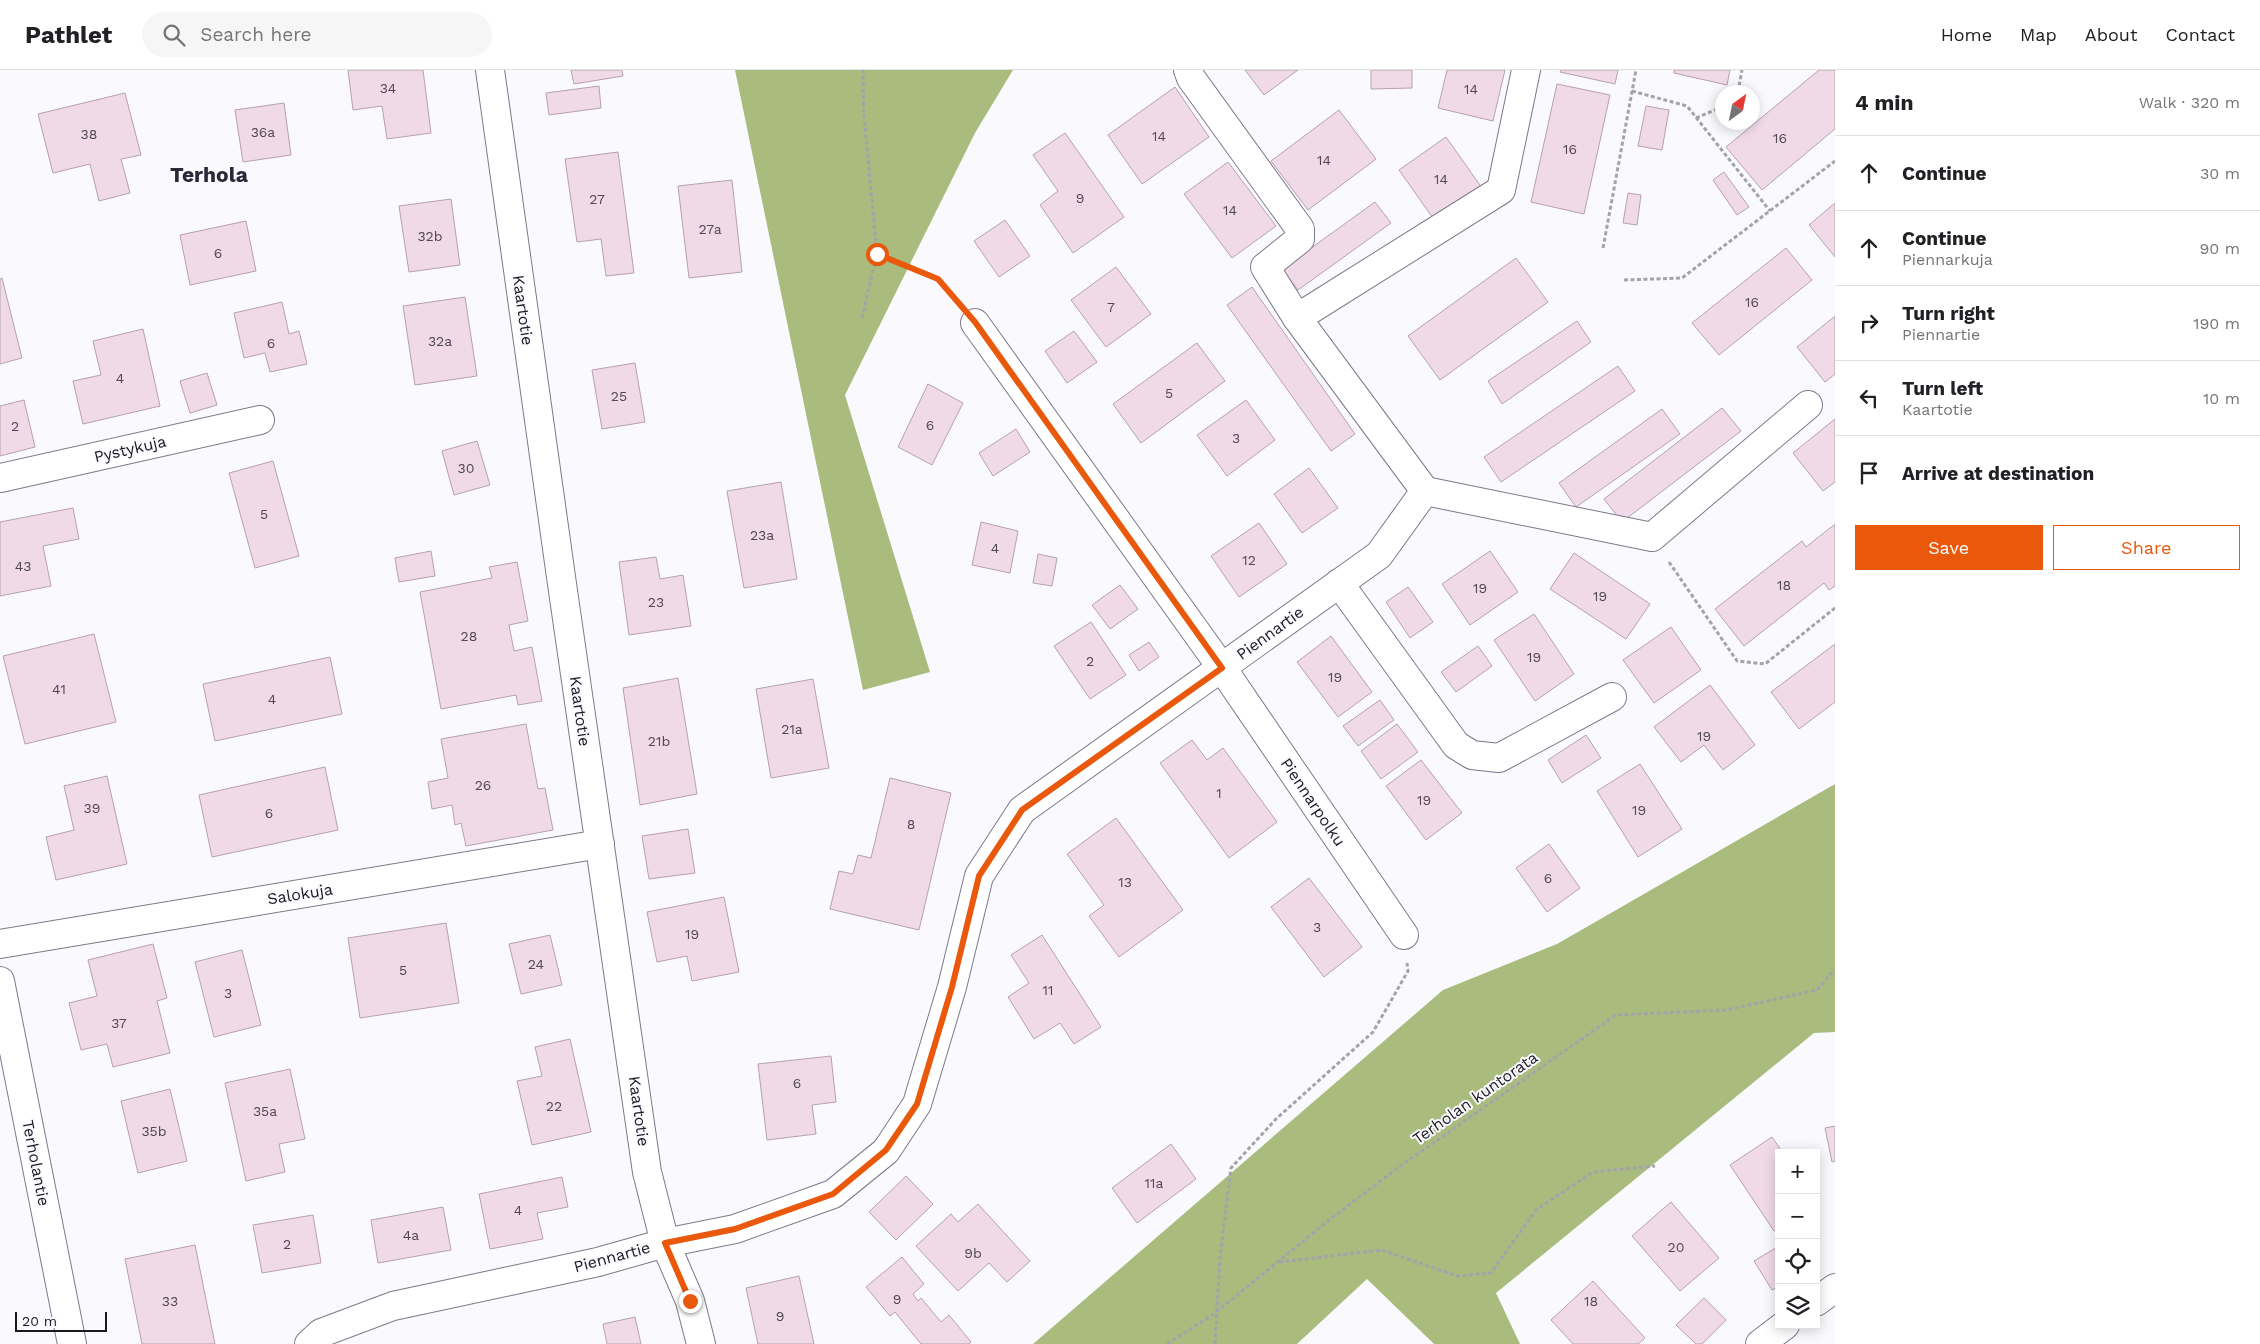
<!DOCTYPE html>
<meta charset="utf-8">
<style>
:root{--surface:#fff;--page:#f6f6f6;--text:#202124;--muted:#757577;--line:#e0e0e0;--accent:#ea580c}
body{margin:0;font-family:"Work Sans",sans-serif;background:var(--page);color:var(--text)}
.controls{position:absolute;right:15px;bottom:15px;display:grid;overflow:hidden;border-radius:0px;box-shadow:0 2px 12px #0003}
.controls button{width:45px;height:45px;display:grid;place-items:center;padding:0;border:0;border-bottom:1px solid var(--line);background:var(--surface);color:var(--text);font:25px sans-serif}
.compass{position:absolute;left:1715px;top:15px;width:45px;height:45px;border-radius:50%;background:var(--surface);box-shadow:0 2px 12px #0003;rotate:33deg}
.scale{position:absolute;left:15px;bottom:12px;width:92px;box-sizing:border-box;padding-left:5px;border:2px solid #1b1820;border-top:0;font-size:14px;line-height:18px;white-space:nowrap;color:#1b1820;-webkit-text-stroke:4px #faf9fe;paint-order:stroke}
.stop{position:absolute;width:15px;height:15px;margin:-11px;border:4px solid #ea580c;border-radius:50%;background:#fff}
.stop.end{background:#ea580c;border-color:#fff;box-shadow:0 1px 5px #0008}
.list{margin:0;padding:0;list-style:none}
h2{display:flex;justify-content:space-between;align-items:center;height:65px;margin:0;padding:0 20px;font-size:21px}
h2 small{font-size:16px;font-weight:400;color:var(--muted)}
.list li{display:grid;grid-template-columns:32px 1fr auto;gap:15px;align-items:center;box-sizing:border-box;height:75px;padding:0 20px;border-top:1px solid var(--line)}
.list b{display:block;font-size:19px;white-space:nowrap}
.list p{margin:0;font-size:16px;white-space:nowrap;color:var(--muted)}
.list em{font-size:16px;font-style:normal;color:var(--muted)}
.actions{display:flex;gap:10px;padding:15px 20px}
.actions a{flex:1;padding:11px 0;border:1px solid var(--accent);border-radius:0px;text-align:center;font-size:18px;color:var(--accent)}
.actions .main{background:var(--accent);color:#fff}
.icon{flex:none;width:28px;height:28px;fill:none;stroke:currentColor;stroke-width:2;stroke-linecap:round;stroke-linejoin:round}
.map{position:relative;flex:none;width:1835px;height:1274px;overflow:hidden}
header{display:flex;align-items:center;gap:30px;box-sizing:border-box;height:70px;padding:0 25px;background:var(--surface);border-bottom:1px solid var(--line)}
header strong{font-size:24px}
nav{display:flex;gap:28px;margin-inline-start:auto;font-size:18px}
.search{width:350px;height:45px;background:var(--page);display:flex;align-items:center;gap:12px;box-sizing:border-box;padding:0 18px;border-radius:28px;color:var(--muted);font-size:19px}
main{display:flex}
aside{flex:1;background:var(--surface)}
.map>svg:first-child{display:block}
.forest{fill:#aabc7d}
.building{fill:#f1dae8;stroke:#b6a1ae}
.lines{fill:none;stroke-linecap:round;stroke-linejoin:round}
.minor-casing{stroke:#7d788b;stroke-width:30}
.path{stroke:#a5a3aa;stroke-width:3;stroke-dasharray:4 2.5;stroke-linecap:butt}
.minor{stroke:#fff;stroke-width:28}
.route{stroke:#ea580c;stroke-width:6}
.labels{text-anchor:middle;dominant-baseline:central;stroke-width:4;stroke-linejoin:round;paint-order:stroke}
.number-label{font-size:14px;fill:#504852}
.street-label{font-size:16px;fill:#1b1820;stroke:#faf9fe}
.district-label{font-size:21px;font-weight:bold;fill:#2d2839;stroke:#faf9fe}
</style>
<header>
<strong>Pathlet</strong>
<div class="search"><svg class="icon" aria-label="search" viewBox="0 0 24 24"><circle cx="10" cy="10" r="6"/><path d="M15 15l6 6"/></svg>Search here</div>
<nav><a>Home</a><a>Map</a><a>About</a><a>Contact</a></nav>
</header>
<main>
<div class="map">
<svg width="1835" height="1274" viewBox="0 0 1835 1274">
<rect width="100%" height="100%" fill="#faf9fe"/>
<!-- forest -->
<g class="forest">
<polygon points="735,0 1013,0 975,63 845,325 930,602 863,620"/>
<polygon points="1835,714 1835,962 1814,963 1496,1223 1520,1274 1434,1274 1367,1209 1297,1274 1033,1274 1443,920 1557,874"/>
</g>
<!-- building -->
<g class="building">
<polygon points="348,0 423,0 431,63 387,69 382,36 353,40"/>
<polygon points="571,0 622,0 623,6 574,14"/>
<polygon points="1245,0 1298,0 1264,25"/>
<polygon points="1371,0 1412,0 1412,18 1371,19"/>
<polygon points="1447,0 1505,0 1493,51 1438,38"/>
<polygon points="1561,0 1618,0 1615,14 1560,2"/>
<polygon points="1674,0 1730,0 1727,15 1674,3"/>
<polygon points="1819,0 1835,0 1835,59 1762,120 1726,77"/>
<polygon points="1557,14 1610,25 1584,144 1531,132"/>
<polygon points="599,16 601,38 549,45 546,23"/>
<polygon points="1175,17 1209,67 1142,114 1108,65"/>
<polygon points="125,23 141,85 121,89 130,123 99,131 90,94 53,103 38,44"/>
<polygon points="284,33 291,85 243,92 235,40"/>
<polygon points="1646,36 1669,40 1662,80 1638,76"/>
<polygon points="1339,40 1376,89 1308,140 1271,91"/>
<polygon points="1065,63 1124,147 1073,183 1040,135 1058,121 1033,85"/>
<polygon points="1446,67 1482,118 1435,151 1399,100"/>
<polygon points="618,82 634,203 606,206 601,169 577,172 565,89"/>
<polygon points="1228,92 1276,156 1232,188 1184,124"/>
<polygon points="1724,102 1749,137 1737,145 1713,110"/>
<polygon points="732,110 742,202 689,208 678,116"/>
<polygon points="1628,123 1641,125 1637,155 1623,153"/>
<polygon points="451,129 460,195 409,202 399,136"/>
<polygon points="1375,132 1391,153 1298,220 1282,199"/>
<polygon points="1835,133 1835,187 1809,155"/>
<polygon points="1005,150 1030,186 999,207 974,171"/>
<polygon points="246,151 256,201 190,215 180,165"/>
<polygon points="1786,178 1812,210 1719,285 1692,253"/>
<polygon points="1516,188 1548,232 1440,310 1408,266"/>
<polygon points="1116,197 1151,244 1106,277 1071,230"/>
<polygon points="2,208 22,288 0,294 0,209"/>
<polygon points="1252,217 1355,364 1331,381 1227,235"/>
<polygon points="465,227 477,306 415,315 403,236"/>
<polygon points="282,232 289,264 299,261 307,294 270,302 265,283 244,288 234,243"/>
<polygon points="1835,246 1835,304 1825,312 1797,277"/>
<polygon points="1577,251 1591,272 1502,334 1488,311"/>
<polygon points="143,259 160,336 83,354 73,311 101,305 93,271"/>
<polygon points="1074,261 1097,292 1067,313 1045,281"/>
<polygon points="1197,273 1225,311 1141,373 1113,334"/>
<polygon points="635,293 645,352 602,359 592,300"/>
<polygon points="1618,296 1635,321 1501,412 1484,387"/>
<polygon points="207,303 217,335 190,343 180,311"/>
<polygon points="928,314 963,333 932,395 898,377"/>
<polygon points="24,330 35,377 0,386 0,336"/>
<polygon points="1246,330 1275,370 1227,406 1197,365"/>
<polygon points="1722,338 1741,361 1622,452 1604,429"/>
<polygon points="1662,339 1680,364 1576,437 1559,413"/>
<polygon points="1835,349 1835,412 1823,421 1793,383"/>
<polygon points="1016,359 1030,382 993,406 979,383"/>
<polygon points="477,371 490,415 454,425 442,381"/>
<polygon points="273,391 299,486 255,498 229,403"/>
<polygon points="1309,398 1338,438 1302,463 1274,424"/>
<polygon points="781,412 797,509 744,518 727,421"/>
<polygon points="73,438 79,469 43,476 51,516 0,526 0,452"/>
<polygon points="981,452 1018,461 1010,503 972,495"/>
<polygon points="1259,453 1287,494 1239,527 1211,486"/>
<polygon points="1835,454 1835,516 1829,520 1824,513 1744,576 1715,539 1802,471 1806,477"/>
<polygon points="431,481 435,506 399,512 395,488"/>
<polygon points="1490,481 1518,522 1470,555 1442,514"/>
<polygon points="1574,483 1650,534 1626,569 1550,519"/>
<polygon points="1038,484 1057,488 1052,516 1033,513"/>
<polygon points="656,487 660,509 683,505 691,556 629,565 619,492"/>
<polygon points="517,492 528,551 509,555 514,581 532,577 542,631 518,635 516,625 441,639 420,522 492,508 489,497"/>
<polygon points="1120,515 1138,539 1110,559 1092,535"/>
<polygon points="1408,517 1433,552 1410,568 1386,532"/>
<polygon points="1534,544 1574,604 1535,631 1494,570"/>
<polygon points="1091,552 1126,605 1090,629 1054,576"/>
<polygon points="1671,557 1701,600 1654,633 1623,590"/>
<polygon points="94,564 116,652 25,674 3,586"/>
<polygon points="1331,566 1372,622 1338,647 1297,592"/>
<polygon points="1149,572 1159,587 1139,601 1129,585"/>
<polygon points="1835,574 1835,632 1799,659 1771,622"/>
<polygon points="1478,576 1492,596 1456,622 1441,602"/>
<polygon points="330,587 342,644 215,671 203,614"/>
<polygon points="678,608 697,724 640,735 623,618"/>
<polygon points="813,609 829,698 771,708 756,619"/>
<polygon points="1710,615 1755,675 1723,700 1704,675 1681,692 1654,657"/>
<polygon points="1380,630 1394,650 1358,676 1343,656"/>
<polygon points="526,654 538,719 545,718 553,760 466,776 461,753 455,755 452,735 432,739 428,712 448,708 441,669"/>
<polygon points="1397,654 1418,682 1381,709 1361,681"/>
<polygon points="1586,665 1601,688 1562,713 1548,690"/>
<polygon points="1192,670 1207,690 1223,678 1277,752 1229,788 1160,693"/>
<polygon points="1421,690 1462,743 1426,770 1386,716"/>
<polygon points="1640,694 1682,759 1638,787 1597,721"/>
<polygon points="325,697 338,760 212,787 199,725"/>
<polygon points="107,706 127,794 56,810 46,767 74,760 64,716"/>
<polygon points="890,708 951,723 919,860 830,839 839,801 853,804 858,785 871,788"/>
<polygon points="1116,748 1183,840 1119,887 1089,846 1104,835 1067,784"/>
<polygon points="688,759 695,803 649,809 642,766"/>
<polygon points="1549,774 1580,818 1547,842 1516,798"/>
<polygon points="1309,808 1362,877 1324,907 1271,837"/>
<polygon points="724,827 739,902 692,911 687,886 657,892 647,842"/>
<polygon points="446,853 459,933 360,948 348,868"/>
<polygon points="550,865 562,915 521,924 509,874"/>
<polygon points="1042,865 1101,957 1074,974 1060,953 1034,969 1008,927 1029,913 1011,885"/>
<polygon points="153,874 167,928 157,931 170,983 113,997 107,974 81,980 69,933 97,926 88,890"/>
<polygon points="242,880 261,955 214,967 195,892"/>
<polygon points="570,969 591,1062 532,1075 517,1011 542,1006 535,977"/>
<polygon points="831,986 836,1032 812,1035 816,1064 767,1070 758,994"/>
<polygon points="290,999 305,1069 279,1074 285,1102 246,1111 225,1013"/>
<polygon points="170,1019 187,1091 138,1103 121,1031"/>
<polygon points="1835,1056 1835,1091 1832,1092 1825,1058"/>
<polygon points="1772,1067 1783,1083 1779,1083 1779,1158 1774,1161 1730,1095"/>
<polygon points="1171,1074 1196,1109 1137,1153 1112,1118"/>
<polygon points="906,1106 933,1134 896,1170 869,1142"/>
<polygon points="562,1107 568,1137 537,1143 543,1169 490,1179 479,1124"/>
<polygon points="1671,1132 1719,1188 1680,1221 1632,1166"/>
<polygon points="978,1134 1030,1191 1007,1212 989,1193 958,1221 916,1176 951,1144 958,1152"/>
<polygon points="443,1137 451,1180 378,1193 371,1150"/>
<polygon points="313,1145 321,1193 262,1203 253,1155"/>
<polygon points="195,1175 215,1274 142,1274 125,1189"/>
<polygon points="1779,1176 1779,1216 1772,1220 1754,1191"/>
<polygon points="902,1187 924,1214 913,1224 918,1231 921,1228 941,1252 949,1245 971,1272 969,1274 921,1274 895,1242 890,1246 866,1217"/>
<polygon points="799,1206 814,1274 758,1274 746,1218"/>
<polygon points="1593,1211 1645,1268 1638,1274 1573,1274 1551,1250"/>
<polygon points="1704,1228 1726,1250 1702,1274 1696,1274 1676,1255"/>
<polygon points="635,1247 641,1274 607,1274 603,1254"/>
</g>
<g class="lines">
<!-- minor casing -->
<g class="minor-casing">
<g id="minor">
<polyline points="490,0 562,514 647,1102 665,1173 690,1231 701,1274"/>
<polyline points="1188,0 1191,8 1300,159 1300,169 1265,197 1297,248"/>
<polyline points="1526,0 1501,120 1297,248 1425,421 1652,467 1808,335"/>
<polyline points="975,253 1222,598 1404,865"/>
<polyline points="0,408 260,350"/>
<polyline points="1339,513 1456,675 1472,685 1499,688 1612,627"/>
<polyline points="0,874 600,774"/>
<polyline points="0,911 72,1274"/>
<polyline points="1816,1232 1835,1218"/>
<polyline points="309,1274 321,1263 393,1236 598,1192 665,1173 735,1159 833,1124 886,1081 917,1034 952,917 979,806 1022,740 1379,485 1425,421"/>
<polyline points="1760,1274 1785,1255"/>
</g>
</g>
<!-- path -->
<g class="path">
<polyline points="1632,21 1687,36 1770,141"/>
<polyline points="1738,22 1742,0"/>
<polyline points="1696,48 1722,37"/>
<polyline points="1603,178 1636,0"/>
<polyline points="877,184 938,209 957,231"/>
<polyline points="1624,210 1682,208 1835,91"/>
<polyline points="862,248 877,184 864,47 863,0"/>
<polyline points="1669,492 1737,591 1765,594 1835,538"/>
<polyline points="1279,1192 1382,1180 1457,1206 1491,1203 1536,1140 1593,1102 1655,1096"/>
<polyline points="1167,1274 1214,1244 1329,1150 1399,1097 1616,945 1726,940 1817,920 1835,899"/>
<polyline points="1215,1274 1220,1188 1231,1098 1276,1049 1373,962 1408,901 1407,893"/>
</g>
<!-- minor -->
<use href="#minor" class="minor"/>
</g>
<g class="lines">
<!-- route -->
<polyline class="route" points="690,1231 665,1173 735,1159 833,1124 886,1080 917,1034 952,917 979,806 1022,740 1222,598 975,252 938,209 877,184"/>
</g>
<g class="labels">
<!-- number labels -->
<g class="number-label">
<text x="388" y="18">34</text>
<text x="1471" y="19">14</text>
<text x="263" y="62">36a</text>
<text x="89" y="64">38</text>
<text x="1159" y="66">14</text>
<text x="1780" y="68">16</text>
<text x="1570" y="79">16</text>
<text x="1324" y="90">14</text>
<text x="1441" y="109">14</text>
<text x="1080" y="128">9</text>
<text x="597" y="129">27</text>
<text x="1230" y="140">14</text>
<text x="710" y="159">27a</text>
<text x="430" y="166">32b</text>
<text x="218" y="183">6</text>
<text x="1752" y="232">16</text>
<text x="1111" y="237">7</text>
<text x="440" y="271">32a</text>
<text x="271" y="273">6</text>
<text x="120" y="308">4</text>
<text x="1169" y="323">5</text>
<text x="619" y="326">25</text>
<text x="930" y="355">6</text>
<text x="15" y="356">2</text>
<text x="1236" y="368">3</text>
<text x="466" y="398">30</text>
<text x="264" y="444">5</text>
<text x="762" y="465">23a</text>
<text x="995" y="478">4</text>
<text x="1249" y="490">12</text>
<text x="23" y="496">43</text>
<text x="1784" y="515">18</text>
<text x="1480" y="518">19</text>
<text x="1600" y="526">19</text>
<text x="656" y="532">23</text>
<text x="469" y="566">28</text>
<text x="1534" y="587">19</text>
<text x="1090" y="591">2</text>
<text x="1335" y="607">19</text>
<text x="59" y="619">41</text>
<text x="272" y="629">4</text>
<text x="792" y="659">21a</text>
<text x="1704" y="666">19</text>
<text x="659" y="671">21b</text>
<text x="483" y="715">26</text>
<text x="1219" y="723">1</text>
<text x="1424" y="730">19</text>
<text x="92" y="738">39</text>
<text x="1639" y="740">19</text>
<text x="269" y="743">6</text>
<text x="911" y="754">8</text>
<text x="1548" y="808">6</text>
<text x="1125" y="812">13</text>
<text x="1317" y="857">3</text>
<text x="692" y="864">19</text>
<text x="536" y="894">24</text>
<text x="403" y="900">5</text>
<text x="1048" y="920">11</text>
<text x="228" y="923">3</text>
<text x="119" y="953">37</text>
<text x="797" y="1013">6</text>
<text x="554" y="1036">22</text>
<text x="265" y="1041">35a</text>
<text x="154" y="1061">35b</text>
<text x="1154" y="1113">11a</text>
<text x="518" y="1140">4</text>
<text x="411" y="1165">4a</text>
<text x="287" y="1174">2</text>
<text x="1676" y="1177">20</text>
<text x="973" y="1183">9b</text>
<text x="897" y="1229">9</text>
<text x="170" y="1231">33</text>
<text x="1591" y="1231">18</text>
<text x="780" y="1246">9</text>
</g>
<!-- street labels -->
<g class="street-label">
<text transform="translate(523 240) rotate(82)">Kaartotie</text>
<text transform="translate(130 379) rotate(-13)">Pystykuja</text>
<text transform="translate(1270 563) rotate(-36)">Piennartie</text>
<text transform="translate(580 641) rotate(82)">Kaartotie</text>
<text transform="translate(1313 732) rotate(56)">Piennarpolku</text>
<text transform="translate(300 824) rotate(-9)">Salokuja</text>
<text transform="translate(1475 1028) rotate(-35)">Terholan kuntorata</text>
<text transform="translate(639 1041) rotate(82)">Kaartotie</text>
<text transform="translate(36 1093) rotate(79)">Terholantie</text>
<text transform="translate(612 1187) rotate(-15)">Piennartie</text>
</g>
<!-- district labels -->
<g class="district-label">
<text x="209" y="104">Terhola</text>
</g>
</g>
</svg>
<div class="controls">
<button>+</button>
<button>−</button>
<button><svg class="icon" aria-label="locate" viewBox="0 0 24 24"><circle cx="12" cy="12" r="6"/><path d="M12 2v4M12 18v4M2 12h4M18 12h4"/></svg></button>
<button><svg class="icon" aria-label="layers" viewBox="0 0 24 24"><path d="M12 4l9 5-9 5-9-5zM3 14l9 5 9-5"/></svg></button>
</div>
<svg class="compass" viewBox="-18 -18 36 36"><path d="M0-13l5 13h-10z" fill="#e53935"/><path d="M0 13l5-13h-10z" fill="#757577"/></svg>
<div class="scale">20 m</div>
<div class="stop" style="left:877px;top:184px"></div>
<div class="stop end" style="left:690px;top:1231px"></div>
</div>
<aside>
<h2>4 min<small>Walk · 320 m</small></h2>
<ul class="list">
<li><svg class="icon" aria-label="ahead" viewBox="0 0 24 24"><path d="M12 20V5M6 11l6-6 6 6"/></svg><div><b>Continue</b></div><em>30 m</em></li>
<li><svg class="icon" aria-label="ahead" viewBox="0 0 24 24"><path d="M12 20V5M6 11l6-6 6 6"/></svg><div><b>Continue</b><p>Piennarkuja</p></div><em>90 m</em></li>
<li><svg class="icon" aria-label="right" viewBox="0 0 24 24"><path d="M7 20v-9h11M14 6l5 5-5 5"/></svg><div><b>Turn right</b><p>Piennartie</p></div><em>190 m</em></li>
<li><svg class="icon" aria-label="left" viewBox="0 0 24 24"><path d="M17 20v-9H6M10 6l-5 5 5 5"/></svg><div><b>Turn left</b><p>Kaartotie</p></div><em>10 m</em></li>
<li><svg class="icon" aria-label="arrive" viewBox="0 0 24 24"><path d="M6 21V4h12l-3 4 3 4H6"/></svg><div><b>Arrive at destination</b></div></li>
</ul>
<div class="actions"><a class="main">Save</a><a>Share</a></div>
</aside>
</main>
